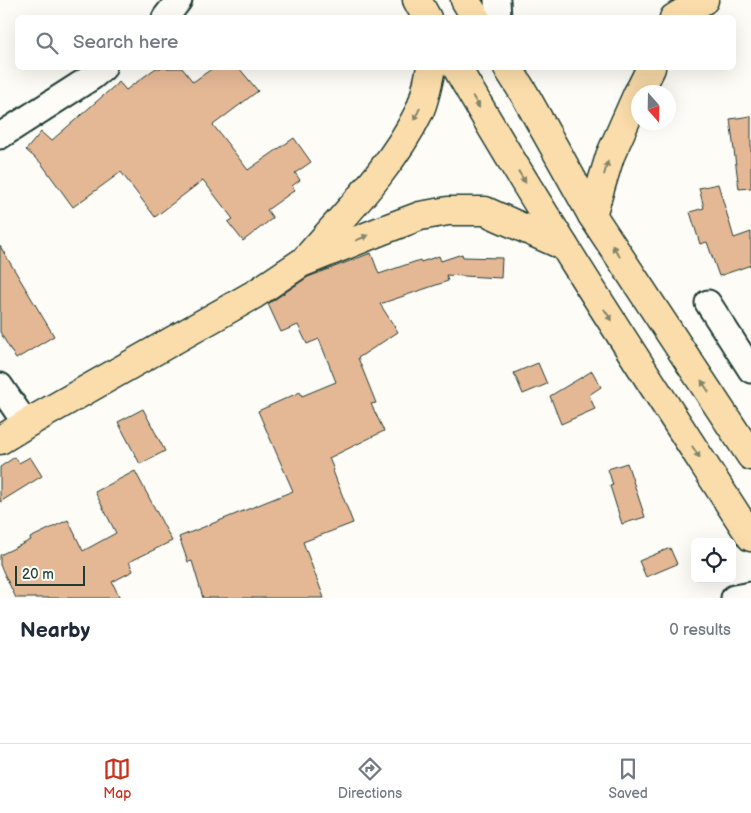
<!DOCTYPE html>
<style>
:root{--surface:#fff;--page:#f6f6f7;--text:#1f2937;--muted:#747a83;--line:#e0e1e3;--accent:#c8321e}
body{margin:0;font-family:"Balsamiq Sans",sans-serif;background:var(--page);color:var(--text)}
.controls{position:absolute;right:15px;bottom:15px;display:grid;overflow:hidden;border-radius:8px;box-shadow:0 5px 20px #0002}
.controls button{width:45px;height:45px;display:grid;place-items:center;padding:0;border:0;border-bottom:1px solid var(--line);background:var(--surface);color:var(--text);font:25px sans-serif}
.compass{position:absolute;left:631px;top:85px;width:45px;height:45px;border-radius:50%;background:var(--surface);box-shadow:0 5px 20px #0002;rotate:160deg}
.scale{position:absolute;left:15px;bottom:12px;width:70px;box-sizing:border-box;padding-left:5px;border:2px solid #1f3d34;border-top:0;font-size:14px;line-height:18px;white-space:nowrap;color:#1f3d34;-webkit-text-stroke:4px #fdfcf7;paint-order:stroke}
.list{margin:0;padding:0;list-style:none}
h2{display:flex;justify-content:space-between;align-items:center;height:65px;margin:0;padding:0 20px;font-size:21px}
h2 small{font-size:16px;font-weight:400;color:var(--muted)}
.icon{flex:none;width:28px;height:28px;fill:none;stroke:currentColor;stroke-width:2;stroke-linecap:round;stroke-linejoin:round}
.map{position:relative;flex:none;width:751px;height:598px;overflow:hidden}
.search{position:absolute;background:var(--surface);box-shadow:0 5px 20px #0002;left:15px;right:15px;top:15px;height:55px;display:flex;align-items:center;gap:12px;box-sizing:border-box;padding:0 18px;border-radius:8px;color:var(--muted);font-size:19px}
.sheet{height:145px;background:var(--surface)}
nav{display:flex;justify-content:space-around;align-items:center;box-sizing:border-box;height:70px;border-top:1px solid var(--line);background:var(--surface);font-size:14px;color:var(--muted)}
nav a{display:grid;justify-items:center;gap:2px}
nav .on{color:var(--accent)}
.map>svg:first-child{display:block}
.building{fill:#e5b895;stroke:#1f3d34}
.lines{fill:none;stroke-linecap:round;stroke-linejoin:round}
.minor-casing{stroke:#1f3d34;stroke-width:29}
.primary-casing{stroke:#1f3d34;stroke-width:31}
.trunk-casing{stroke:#1f3d34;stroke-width:31}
.minor{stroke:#fdfcf7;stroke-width:25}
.primary{stroke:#fbddab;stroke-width:28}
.trunk{stroke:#fbddab;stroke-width:28}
.oneway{fill:#82856a}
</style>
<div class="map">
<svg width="751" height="598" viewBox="0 0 751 598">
<rect width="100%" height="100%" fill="#fdfcf7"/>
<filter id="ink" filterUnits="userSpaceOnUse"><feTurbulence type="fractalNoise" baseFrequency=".02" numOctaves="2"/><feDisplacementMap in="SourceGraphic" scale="10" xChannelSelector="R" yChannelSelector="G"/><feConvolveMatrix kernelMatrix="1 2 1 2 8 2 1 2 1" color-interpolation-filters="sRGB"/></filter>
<g filter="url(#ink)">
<!-- building -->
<g class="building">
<polygon points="156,68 182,68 193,82 213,68 239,68 258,91 213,125 248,170 294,138 311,162 295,173 300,180 292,186 295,190 267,210 273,218 243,241 228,222 233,219 203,180 155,217 121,172 73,207 41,163 26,150 41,132 51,141 119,82 126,90"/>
<polygon points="751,116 751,188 739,189 730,119"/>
<polygon points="718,184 734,238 751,232 751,265 719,276 707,242 700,244 690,212 704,208 699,188"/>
<polygon points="0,246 54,336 16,359 0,332"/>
<polygon points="371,253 379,274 420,260 421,262 439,256 441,261 462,254 463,257 502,258 501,278 446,275 448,281 380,304 398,332 358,358 376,403 371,404 384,431 329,458 334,470 333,471 353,523 303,542 324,598 203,598 192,561 188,562 179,537 293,491 258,411 300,392 302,396 336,382 319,339 307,344 298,325 281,332 268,304 308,277"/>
<polygon points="538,363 547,384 523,394 514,373"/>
<polygon points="592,371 601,387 589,395 595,409 561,424 550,396"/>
<polygon points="143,409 165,451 140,464 118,422"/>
<polygon points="15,457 19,463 30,457 42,476 0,502 0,467"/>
<polygon points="627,463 645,517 622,524 610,486 613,485 608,469"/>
<polygon points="135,471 172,541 129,562 133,571 112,582 120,598 16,598 0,565 0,555 31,540 30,538 68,520 83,551 116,533 95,492"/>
<polygon points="670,548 677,564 646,577 639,561"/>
</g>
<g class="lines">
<!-- minor casing -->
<g class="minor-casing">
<g id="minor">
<polyline points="497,0 498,18"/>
<polyline points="165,18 179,0"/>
<polyline points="0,136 92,77 103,68"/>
<polyline points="708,303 751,370"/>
<polyline points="0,386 26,424"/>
<polyline points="734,598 751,595"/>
</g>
</g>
<!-- primary casing -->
<g class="primary-casing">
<g id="primary">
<polyline points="674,18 704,0"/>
<polyline points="639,92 651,68"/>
<polyline points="592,215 610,156 638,93"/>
<path d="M 306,259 C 345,214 393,166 419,112 C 425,100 428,81 431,68"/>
<polyline points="0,440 26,424 255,294 301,263 383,230 420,216 448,211 485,211 564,246"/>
</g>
</g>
<!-- trunk casing -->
<g class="trunk-casing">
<g id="trunk">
<polyline points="417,0 427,18"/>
<polyline points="465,0 476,18"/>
<path d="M 457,68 C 549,228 651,382 751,537"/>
<polyline points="508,68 525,95 592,215 751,456"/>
</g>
</g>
<!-- minor -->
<use href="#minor" class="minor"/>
<!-- primary -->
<use href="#primary" class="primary"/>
<!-- trunk -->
<use href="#trunk" class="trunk"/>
</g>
<!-- one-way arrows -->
<defs><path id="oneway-solid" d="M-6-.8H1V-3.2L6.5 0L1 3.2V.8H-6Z" transform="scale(1.25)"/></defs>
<g class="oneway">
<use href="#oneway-solid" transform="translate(476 102) rotate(60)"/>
<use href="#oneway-solid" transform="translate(417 114) rotate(116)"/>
<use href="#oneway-solid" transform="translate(606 168) rotate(-74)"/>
<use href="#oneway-solid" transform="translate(522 177) rotate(58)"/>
<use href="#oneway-solid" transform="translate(362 238) rotate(-22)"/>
<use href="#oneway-solid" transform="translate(616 251) rotate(-123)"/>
<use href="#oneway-solid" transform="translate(608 315) rotate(57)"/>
<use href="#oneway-solid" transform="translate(705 386) rotate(-123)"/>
<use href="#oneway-solid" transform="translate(696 452) rotate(57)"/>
</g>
</g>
</svg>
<div class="controls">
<button><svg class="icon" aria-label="locate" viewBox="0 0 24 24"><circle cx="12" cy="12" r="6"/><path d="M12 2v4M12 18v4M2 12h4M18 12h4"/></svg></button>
</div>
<svg class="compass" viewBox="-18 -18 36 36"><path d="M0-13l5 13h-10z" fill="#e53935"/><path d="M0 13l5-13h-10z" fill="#747a83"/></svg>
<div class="scale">20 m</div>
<div class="search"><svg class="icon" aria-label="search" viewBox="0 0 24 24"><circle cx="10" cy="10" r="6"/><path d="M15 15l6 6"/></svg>Search here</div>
</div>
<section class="sheet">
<h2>Nearby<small>0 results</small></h2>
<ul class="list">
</ul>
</section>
<nav>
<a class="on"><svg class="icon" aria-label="map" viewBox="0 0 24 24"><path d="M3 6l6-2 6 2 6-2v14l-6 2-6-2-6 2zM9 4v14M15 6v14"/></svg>Map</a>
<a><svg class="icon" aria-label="directions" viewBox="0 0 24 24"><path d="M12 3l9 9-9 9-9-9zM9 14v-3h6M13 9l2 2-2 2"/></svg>Directions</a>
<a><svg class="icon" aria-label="saved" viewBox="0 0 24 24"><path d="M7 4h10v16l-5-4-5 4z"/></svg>Saved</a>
</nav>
